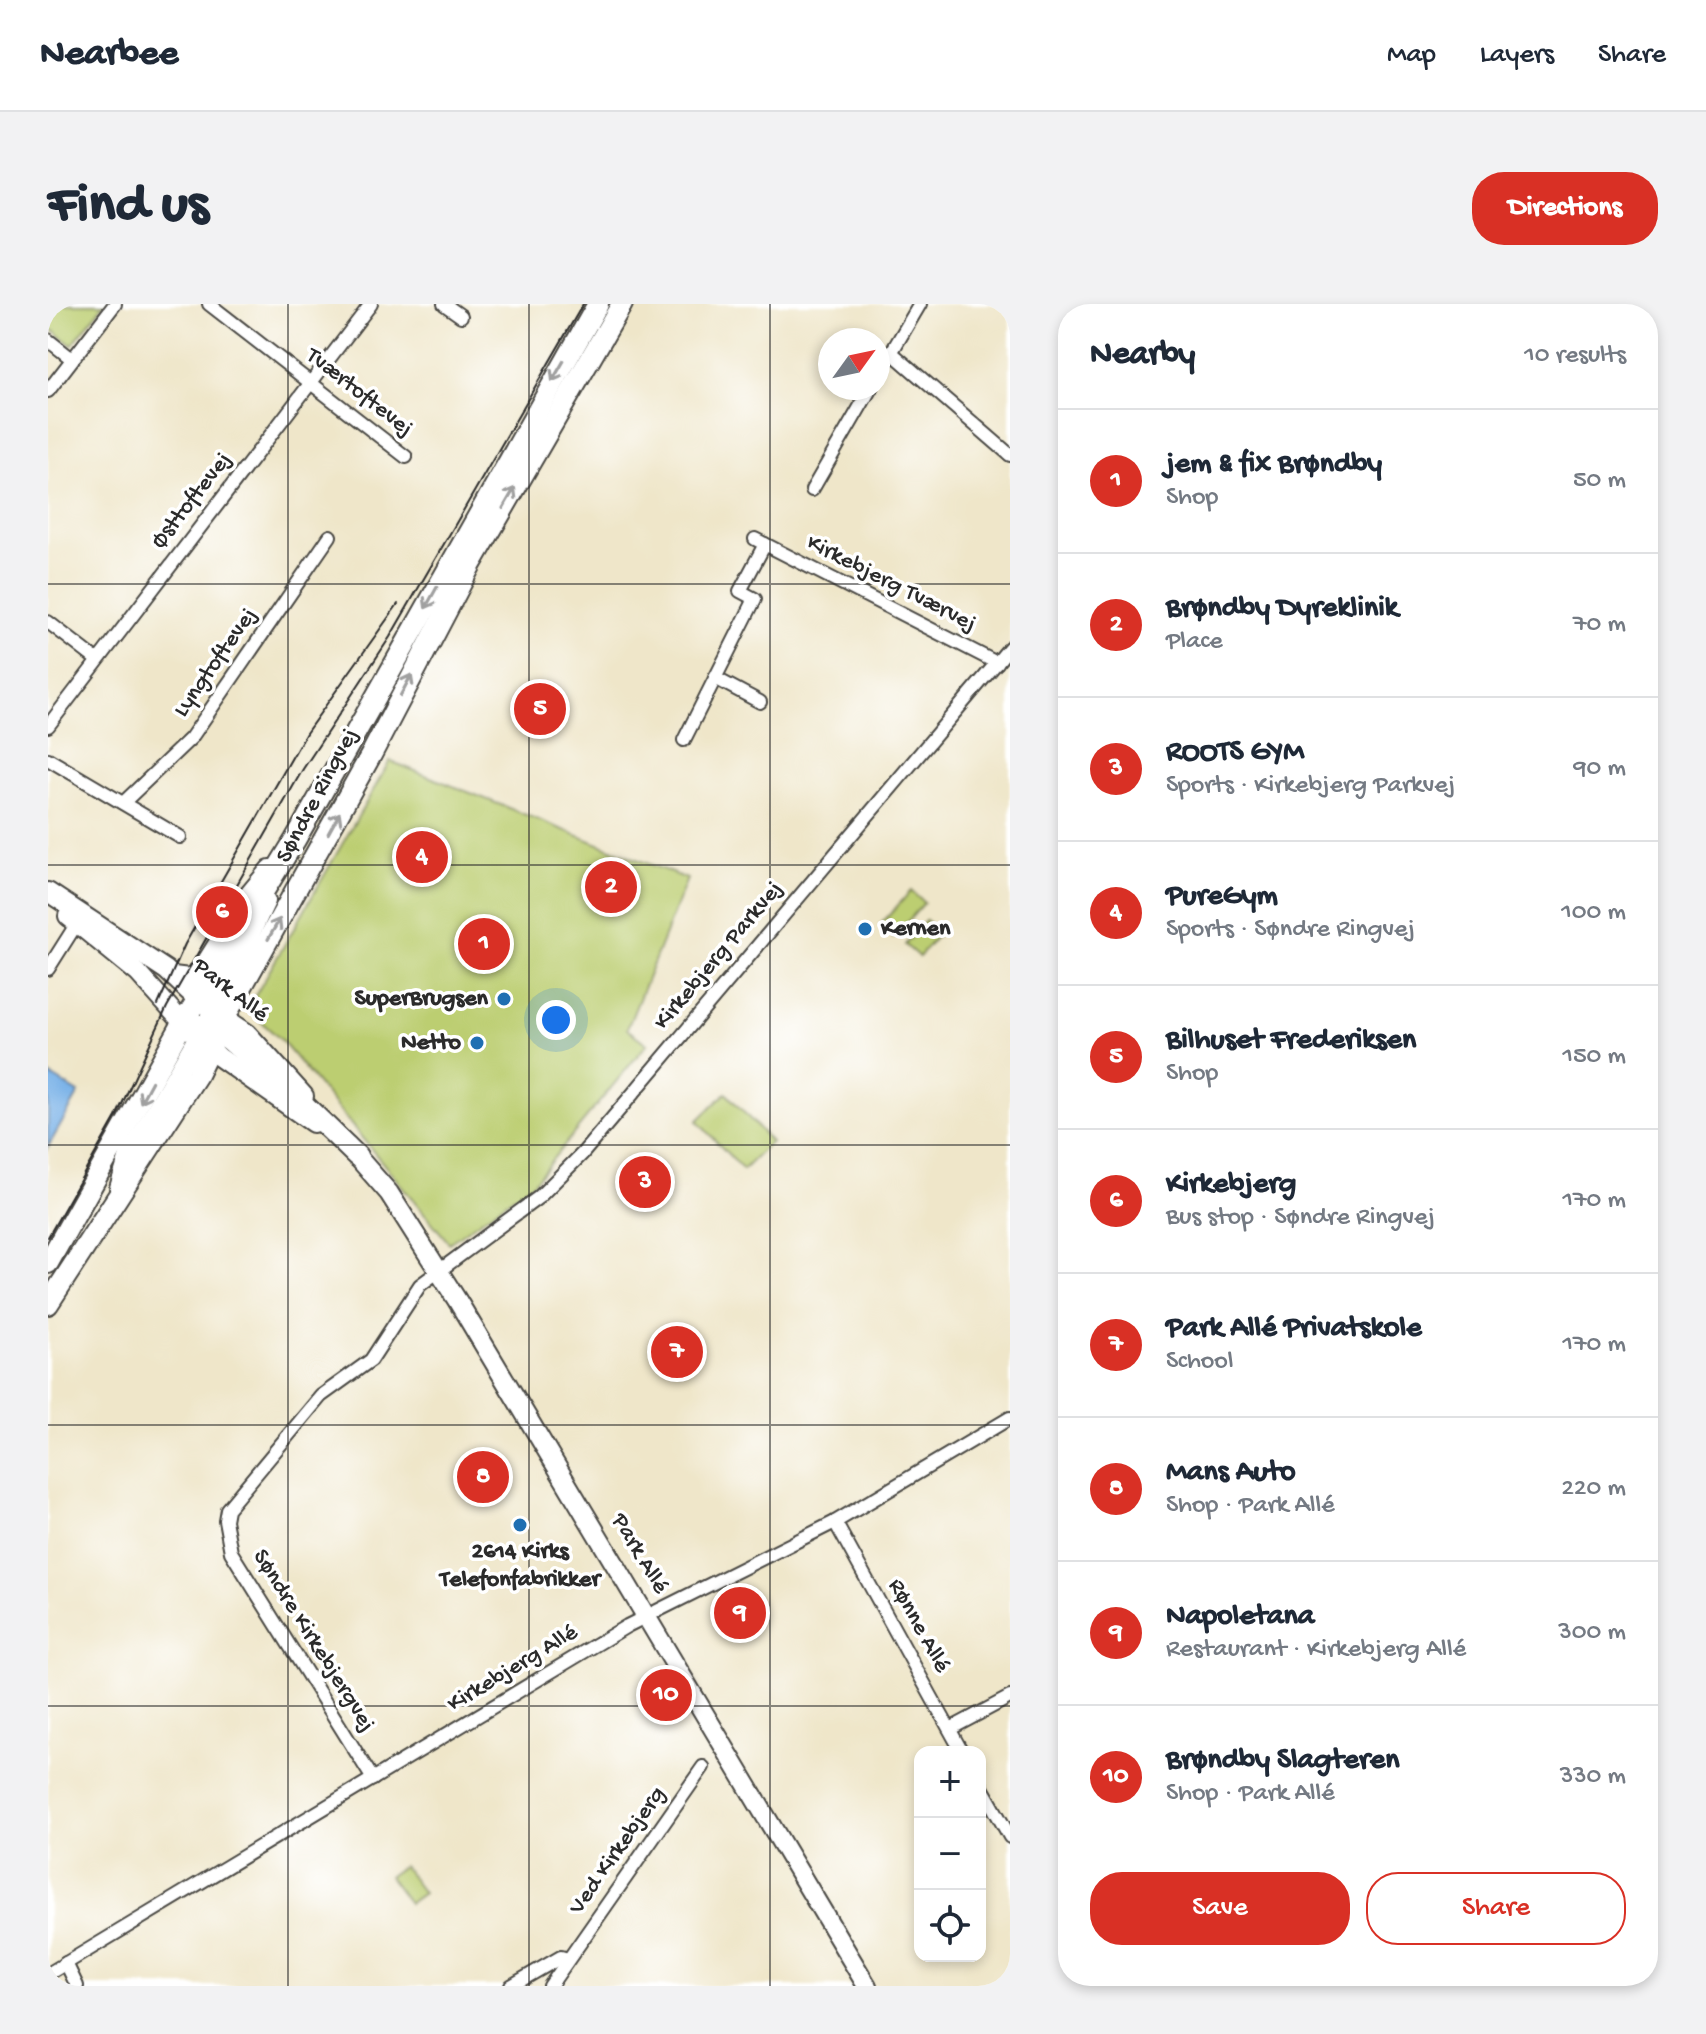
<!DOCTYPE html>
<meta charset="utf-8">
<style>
:root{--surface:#fff;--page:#f2f2f3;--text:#1f2937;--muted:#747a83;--line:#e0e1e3;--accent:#d93025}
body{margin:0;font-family:"Gochi Hand",sans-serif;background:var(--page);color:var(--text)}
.controls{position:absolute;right:24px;bottom:24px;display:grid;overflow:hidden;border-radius:16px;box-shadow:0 4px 12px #0003}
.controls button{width:72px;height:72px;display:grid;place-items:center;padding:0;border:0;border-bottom:2px solid var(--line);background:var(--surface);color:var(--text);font:40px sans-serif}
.compass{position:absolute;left:770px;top:24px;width:72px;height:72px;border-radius:50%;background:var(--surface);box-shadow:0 4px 12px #0003;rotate:57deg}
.you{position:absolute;left:508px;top:716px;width:28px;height:28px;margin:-20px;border:6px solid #fff;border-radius:50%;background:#1a73e8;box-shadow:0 0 0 12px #1a73e833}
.badge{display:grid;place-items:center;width:52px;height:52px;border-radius:50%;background:var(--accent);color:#fff;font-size:26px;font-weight:700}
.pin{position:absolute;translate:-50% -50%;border:4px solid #fff;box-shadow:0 2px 8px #0006}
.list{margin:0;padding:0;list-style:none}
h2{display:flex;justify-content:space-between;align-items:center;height:104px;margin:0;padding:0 32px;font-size:34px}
h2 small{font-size:26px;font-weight:400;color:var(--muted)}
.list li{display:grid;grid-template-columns:52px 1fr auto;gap:24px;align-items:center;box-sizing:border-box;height:144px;padding:0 32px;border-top:2px solid var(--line)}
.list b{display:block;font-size:30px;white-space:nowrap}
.list p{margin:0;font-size:26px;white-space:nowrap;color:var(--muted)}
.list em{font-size:26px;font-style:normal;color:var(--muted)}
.actions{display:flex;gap:16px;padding:24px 32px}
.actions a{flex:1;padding:18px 0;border:2px solid var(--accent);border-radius:32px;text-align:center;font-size:28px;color:var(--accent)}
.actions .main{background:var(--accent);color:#fff}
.icon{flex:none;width:44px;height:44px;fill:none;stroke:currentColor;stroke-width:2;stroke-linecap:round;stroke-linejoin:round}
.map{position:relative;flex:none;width:962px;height:1682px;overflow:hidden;border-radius:32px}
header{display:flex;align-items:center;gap:48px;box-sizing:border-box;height:112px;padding:0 40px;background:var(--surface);border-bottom:2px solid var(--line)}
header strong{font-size:38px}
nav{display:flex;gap:44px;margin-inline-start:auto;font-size:28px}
.intro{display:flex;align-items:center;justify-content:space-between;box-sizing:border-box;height:192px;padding:0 48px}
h1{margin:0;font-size:56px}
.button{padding:20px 36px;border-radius:32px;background:var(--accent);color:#fff;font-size:28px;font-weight:700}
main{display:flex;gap:48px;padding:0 48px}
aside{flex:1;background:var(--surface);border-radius:32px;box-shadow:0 4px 12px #0003}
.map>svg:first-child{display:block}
.green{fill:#bcce71;stroke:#747c4e;stroke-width:2}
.water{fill:#77b0e7;stroke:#516e89;stroke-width:2}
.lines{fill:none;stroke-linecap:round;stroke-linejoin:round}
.street-casing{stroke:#484743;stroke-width:16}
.secondary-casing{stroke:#484743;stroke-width:22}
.primary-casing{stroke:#484743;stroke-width:24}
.street{stroke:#fff;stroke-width:12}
.secondary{stroke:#fff;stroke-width:18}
.primary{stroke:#fff;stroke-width:20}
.tram{stroke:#2b2b2b;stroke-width:2}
.oneway{stroke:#a0a0a0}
.grid{fill:none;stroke:#2b2b2b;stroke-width:2;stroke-opacity:0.55}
.poi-dot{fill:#1f6fb2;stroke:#fff;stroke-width:3}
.labels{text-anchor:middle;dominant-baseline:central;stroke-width:7;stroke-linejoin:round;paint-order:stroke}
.street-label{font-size:24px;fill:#2b2b2b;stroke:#fff}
.poi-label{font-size:24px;font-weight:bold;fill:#2b2b2b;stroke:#fff;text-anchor:end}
</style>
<header>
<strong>Nearbee</strong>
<nav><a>Map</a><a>Layers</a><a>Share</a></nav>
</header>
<div class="intro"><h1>Find us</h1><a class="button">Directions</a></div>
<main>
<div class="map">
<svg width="962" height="1682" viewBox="0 0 962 1682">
<rect width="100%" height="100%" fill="#fff"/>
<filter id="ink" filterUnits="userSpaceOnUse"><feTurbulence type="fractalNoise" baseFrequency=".0125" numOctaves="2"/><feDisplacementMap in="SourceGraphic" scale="16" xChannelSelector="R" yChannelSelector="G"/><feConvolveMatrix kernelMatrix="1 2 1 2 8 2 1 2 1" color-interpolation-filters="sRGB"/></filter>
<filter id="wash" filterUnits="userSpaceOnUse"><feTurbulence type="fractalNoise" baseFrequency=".006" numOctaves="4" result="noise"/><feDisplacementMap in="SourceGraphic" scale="32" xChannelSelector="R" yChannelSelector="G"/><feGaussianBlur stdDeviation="1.8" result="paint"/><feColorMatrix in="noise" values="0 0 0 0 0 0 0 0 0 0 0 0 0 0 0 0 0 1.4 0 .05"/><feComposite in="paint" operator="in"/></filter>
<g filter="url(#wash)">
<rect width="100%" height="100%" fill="#efe6c9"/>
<!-- green -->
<g class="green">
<polygon points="0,0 56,0 24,41 0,23"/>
<polygon points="342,457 639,575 579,725 599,740 486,878 401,939 232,735 209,714 207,692"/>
<polygon points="863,587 876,599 845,634 832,621"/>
<polygon points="878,616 892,628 871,653 857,641"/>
<polygon points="678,789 723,838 695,866 649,817"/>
<polygon points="355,1562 375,1589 361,1599 341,1572"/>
</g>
<!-- water -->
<polygon class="water" points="0,770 31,789 0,843"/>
</g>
<g filter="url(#ink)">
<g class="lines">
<!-- street casing -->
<g class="street-casing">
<g id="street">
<polyline points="161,0 358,153"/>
<polyline points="396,0 413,12"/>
<polyline points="0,36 24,55"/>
<polyline points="843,48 962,151"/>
<polyline points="830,71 872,0"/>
<polyline points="0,87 67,0"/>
<polyline points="764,186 823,84"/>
<polyline points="707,235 949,359"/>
<polyline points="0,318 49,356"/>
<polyline points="667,374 712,398"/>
<polyline points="0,422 323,0"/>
<polyline points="636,436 707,295 692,287 717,240"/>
<polyline points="0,455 132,533"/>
<polyline points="75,499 143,434 282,232"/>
<polyline points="0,665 31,616"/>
<polyline points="787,1218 914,1448"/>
<polyline points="902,1425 962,1393"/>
<polyline points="325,1475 183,1248 177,1216 179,1205 273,1092 323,1056 372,981 491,893 534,850 962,343"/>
<polyline points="932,1480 962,1533"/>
<polyline points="18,1659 29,1682"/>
<polyline points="0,1670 579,1322 787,1218 962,1114"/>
<polyline points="463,1682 513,1653 520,1655"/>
<polyline points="502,1682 655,1463"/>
</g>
</g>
<!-- secondary casing -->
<g class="secondary-casing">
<g id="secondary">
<polyline points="0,588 118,666 149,695 199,729 256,792"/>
<polyline points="20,612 90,669 135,719 171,753 265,819"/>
<polyline points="125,672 141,674 154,665 198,594 222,565"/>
<polyline points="161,717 163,705 183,671 218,597"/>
<polyline points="299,841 341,889 409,996 819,1682"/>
<polyline points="71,884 81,852 149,734 151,721"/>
</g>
</g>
<!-- primary casing -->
<g class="primary-casing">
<g id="primary">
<polyline points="135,719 160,722 180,735 248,793 309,852"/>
<polyline points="0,959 135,719 247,536 550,0"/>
<polyline points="0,1000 149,771 177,713 323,451 422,262 574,0"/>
</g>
</g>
<!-- street -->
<use href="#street" class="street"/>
<!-- secondary -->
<use href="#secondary" class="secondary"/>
<!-- primary -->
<use href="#primary" class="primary"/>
<!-- tram -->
<g class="tram">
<polyline points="110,701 137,640 258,429 350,300"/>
<polyline points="0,933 68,813 119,703 255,465 342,333 535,0"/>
</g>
</g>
<!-- one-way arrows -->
<defs><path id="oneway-shaft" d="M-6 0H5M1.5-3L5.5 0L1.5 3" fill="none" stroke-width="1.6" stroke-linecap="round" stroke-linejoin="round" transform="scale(2)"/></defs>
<g class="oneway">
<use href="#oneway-shaft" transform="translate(510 67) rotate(120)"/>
<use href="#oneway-shaft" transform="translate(461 194) rotate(-60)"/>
<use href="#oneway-shaft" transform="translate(383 294) rotate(119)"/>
<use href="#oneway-shaft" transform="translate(358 381) rotate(-62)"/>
<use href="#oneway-shaft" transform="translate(286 519) rotate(-61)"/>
<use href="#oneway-shaft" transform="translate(226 625) rotate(-60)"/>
<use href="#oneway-shaft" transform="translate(98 788) rotate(118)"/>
</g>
</g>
<!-- grid -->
<path class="grid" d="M 240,0 L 240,1682M 481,0 L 481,1682M 722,0 L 722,1682M 0,280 L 962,280M 0,561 L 962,561M 0,841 L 962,841M 0,1121 L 962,1121M 0,1402 L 962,1402"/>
<!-- markers -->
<g class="poi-dot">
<circle cx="817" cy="625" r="8"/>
<circle cx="456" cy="695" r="8"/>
<circle cx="429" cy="739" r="8"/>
<circle cx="472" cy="1221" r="8"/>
</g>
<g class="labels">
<!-- street labels -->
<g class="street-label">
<text transform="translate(311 89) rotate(38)">Tværtoftevej</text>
<text transform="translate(144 197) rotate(-52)">Østtoftevej</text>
<text transform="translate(843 280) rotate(27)">Kirkebjerg Tværvej</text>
<text transform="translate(168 359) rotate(-55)">Lyngtoftevej</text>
<text transform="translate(270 492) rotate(-62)">Søndre Ringvej</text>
<text transform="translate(671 652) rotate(-50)">Kirkebjerg Parkvej</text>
<text transform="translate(182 687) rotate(38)">Park Allé</text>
<text transform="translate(591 1250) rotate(59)">Park Allé</text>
<text transform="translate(870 1322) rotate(61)">Rønne Allé</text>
<text transform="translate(265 1337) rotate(58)">Søndre Kirkebjergvej</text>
<text transform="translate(465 1365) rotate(-31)">Kirkebjerg Allé</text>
<text transform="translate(570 1547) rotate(-55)">Ved Kirkebjerg</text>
</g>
<!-- poi labels -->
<g class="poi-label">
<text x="833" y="625" text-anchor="start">Kernen</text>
<text x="440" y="695">SuperBrugsen</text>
<text x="413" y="739">Netto</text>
<text x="472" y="1248" text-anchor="middle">2614 Kirks<tspan x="472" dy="28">Telefonfabrikker</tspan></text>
</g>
</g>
</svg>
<div class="controls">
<button>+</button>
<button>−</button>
<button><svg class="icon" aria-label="locate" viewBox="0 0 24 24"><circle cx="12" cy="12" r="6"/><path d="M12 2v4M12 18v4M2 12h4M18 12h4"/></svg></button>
</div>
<svg class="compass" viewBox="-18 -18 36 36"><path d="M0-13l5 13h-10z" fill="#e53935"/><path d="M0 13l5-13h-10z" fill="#747a83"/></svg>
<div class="you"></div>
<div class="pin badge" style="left:436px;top:640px">1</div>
<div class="pin badge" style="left:563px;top:583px">2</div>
<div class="pin badge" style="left:597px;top:878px">3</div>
<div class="pin badge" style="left:374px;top:553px">4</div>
<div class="pin badge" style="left:492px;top:405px">5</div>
<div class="pin badge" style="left:174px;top:608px">6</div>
<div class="pin badge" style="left:629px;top:1048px">7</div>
<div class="pin badge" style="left:435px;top:1173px">8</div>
<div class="pin badge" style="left:692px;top:1309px">9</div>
<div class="pin badge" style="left:618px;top:1391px">10</div>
</div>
<aside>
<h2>Nearby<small>10 results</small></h2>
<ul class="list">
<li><span class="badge">1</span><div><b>jem &amp; fix Brøndby</b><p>Shop</p></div><em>50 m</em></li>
<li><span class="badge">2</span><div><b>Brøndby Dyreklinik</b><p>Place</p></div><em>70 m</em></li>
<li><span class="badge">3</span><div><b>ROOTS GYM</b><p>Sports · Kirkebjerg Parkvej</p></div><em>90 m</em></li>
<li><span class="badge">4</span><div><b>PureGym</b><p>Sports · Søndre Ringvej</p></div><em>100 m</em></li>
<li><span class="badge">5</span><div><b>Bilhuset Frederiksen</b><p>Shop</p></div><em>150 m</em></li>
<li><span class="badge">6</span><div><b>Kirkebjerg</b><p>Bus stop · Søndre Ringvej</p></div><em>170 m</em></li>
<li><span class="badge">7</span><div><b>Park Allé Privatskole</b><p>School</p></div><em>170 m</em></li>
<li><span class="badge">8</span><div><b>Mans Auto</b><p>Shop · Park Allé</p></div><em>220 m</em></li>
<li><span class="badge">9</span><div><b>Napoletana</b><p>Restaurant · Kirkebjerg Allé</p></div><em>300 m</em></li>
<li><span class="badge">10</span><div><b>Brøndby Slagteren</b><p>Shop · Park Allé</p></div><em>330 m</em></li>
</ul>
<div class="actions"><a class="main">Save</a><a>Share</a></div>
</aside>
</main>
